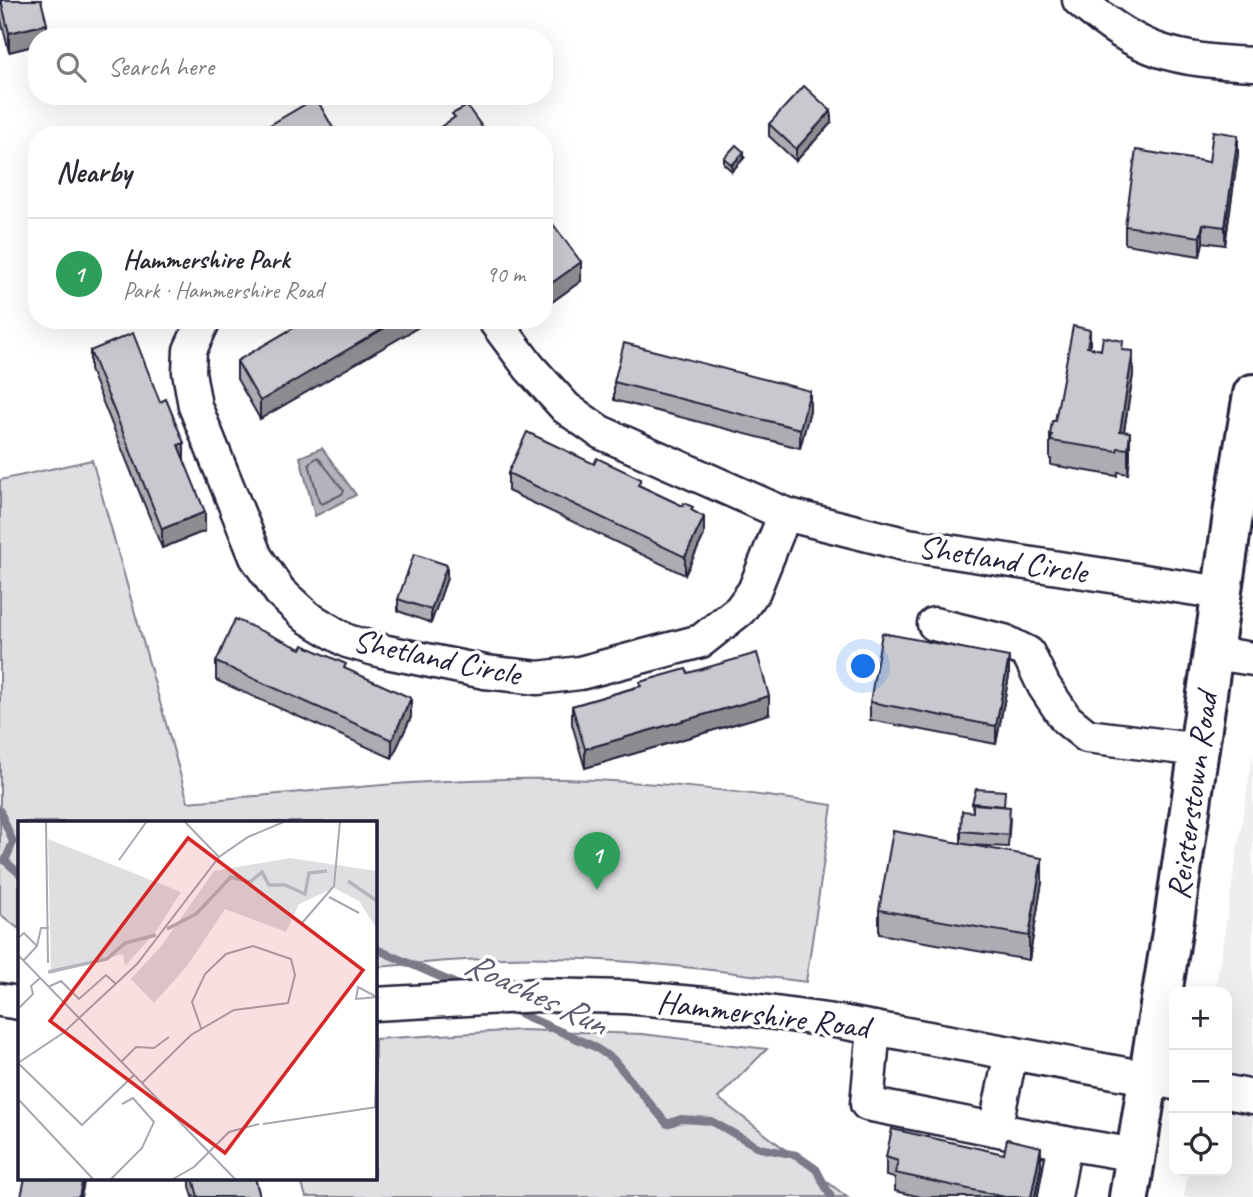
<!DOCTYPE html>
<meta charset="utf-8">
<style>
:root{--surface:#fff;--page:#f2f2f3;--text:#2b2b33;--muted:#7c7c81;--line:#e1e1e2;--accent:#d1495b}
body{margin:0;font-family:Caveat,sans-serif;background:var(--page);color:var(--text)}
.controls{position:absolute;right:21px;bottom:21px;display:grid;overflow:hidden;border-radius:14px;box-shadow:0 7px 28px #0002}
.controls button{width:63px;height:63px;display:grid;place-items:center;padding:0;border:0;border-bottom:2px solid var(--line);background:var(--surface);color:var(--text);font:35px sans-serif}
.you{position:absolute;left:864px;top:667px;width:24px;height:24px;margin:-18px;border:5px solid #fff;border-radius:50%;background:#1a73e8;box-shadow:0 0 0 10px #1a73e833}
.badge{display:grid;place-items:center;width:46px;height:46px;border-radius:50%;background:var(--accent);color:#fff;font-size:23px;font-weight:700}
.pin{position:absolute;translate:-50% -58px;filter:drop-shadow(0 2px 4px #0008)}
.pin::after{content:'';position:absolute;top:37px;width:24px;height:21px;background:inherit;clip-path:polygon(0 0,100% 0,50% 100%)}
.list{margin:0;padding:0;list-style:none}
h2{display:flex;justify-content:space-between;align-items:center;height:91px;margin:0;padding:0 28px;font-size:30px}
h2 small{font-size:23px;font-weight:400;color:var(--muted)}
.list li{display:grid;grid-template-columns:46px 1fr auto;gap:21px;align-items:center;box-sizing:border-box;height:112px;padding:0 28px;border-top:2px solid var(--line)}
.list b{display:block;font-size:26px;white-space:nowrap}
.list p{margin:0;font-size:23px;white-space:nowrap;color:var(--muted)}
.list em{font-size:23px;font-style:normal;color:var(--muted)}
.icon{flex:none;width:38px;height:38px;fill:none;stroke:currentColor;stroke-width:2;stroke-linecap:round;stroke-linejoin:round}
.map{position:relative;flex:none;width:1253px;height:1197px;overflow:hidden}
.search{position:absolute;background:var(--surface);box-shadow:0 7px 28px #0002;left:28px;top:28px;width:525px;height:77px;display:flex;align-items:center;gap:18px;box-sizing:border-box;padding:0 24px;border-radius:28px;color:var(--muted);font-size:26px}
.panel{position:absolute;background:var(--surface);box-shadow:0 7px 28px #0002;left:28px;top:126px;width:525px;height:203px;border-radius:28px}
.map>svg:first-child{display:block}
.built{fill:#eeeef1}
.green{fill:#dfdfe2;stroke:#80808e;stroke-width:2}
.water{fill:#b4b4bc;stroke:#7a7a88;stroke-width:2}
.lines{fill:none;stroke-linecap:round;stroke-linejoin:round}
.shore{stroke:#5c5c6f;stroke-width:2}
.stream{stroke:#7a7a88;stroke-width:8}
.minor-casing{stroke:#22223b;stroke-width:37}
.major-casing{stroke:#22223b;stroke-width:44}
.minor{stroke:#fff;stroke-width:32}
.major{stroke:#fff;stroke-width:38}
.wall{fill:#acacb2;stroke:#22223b;stroke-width:2}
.shaded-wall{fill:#8c8c91;stroke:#22223b;stroke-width:2}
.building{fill:#c8c8cf;stroke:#22223b;stroke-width:2}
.labels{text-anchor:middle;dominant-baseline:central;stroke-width:7;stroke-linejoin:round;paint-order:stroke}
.street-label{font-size:33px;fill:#22223b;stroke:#fff}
.water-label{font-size:35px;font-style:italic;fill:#5c5c6f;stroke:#fff}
.inset-river{fill:none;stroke:#b4b4bc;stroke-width:3.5}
.inset-road{fill:none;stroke:#a7a7b1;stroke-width:2}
.view{fill:#d62828;fill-opacity:0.15;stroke:#d62828;stroke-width:3.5}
.inset-edge{fill:none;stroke:#22223b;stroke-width:3.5}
</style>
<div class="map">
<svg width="1253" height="1197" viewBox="0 0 1253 1197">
<rect width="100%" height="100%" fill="#fff"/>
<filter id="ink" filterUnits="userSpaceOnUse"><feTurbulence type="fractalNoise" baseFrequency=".0143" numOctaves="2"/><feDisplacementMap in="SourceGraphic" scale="14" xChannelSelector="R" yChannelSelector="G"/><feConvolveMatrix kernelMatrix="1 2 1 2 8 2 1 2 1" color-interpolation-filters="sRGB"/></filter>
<g filter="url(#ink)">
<!-- built -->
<polygon class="built" points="1253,752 1253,1197 1184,1197 1188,1171 1227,1171 1227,992 1215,992"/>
<!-- green -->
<g class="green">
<path d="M 92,460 L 188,802 C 312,792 438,776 563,779 C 654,781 743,792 832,805 L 806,982 C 722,971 640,960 556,958 C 496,956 434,962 375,967 L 374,822 L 19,822 L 19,929 L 0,914 L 0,480 Z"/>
<polygon points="522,1030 642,1034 767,1049 718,1098 847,1197 306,1197 300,1178 374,1178 375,1039"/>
</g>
<!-- water -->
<polygon class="water" points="322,448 356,495 315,516 300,457"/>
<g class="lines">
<!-- shore -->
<polygon class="shore" points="318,457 344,491 342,494 322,504 319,502 309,463"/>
<!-- stream -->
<g class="stream">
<polyline points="0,811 13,842 5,861 19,873"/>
<polyline points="374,948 463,987"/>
<polyline points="510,1009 593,1046 613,1059 667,1124 681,1119 711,1121 760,1148 796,1155 816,1169 831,1197"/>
</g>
<!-- minor casing -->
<g class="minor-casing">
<g id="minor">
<path d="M 1079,0 C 1140,53 1174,60 1253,64"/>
<polyline points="204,320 190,350 189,372 195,406 256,557 280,592 307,617 347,641 382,651 485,672 538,678 580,673 701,641 740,610 754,591 785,514"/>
<polyline points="494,320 529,367 566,408 600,432 785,514 908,545 1222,593"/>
<polyline points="934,624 1004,641 1028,653 1044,686 1066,719 1087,736 1199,750"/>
<polyline points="1214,653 1253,659"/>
<polyline points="0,1000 19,1003"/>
<polyline points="374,1004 540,995 626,997 716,1005 841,1022 1174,1083"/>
<polyline points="874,1028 867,1104 1065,1143 1055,1197"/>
<polyline points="1227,1092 1253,1097"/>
<polyline points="995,1129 1011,1053"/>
<polyline points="1065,1143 1136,1155"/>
</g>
</g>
<!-- major casing -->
<g class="major-casing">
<polyline id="major" points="1129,1197 1174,920 1234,508 1253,394"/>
</g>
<!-- minor -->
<use href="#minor" class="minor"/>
<!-- major -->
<use href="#major" class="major"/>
</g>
<!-- wall -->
<g class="wall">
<polygon points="0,0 41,0 47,37 37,37 37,45 9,52 0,16"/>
<polygon points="831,123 796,161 769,136 769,124"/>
<polygon points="1238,154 1225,245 1203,242 1200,256 1125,244 1125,226 1209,162"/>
<polygon points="724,158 744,158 732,171 724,164"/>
<polygon points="544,212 581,281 549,304 544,297"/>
<polygon points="297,320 429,320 429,321 260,419 237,379 237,361 297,326"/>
<polygon points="1090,348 1101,350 1123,350 1133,375 1124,431 1130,456 1128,474 1118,472 1117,476 1051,465 1051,459 1050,459 1050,435"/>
<polygon points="90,351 160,402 205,531 162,548 90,370"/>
<polygon points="614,382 810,410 800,448 614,400"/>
<polygon points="594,464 693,511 704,535 685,575 508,491 508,473"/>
<polygon points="447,578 431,623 398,611 398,599"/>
<polygon points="216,662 346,669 411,717 392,758 216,680"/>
<polygon points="688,673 769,714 585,768 572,724 572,706 640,686 640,682"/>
<polygon points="1009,676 996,744 870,720 870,702"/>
<polygon points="972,803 1004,806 1010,819 1008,847 968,845 1042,882 1029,960 879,934 879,910 961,843 961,831 973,812"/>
<polygon points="886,1157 1041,1165 1035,1197 921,1197 895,1191 895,1178 886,1176"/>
<polygon points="190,1178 255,1178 260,1197 193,1197 190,1186"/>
</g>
<!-- shaded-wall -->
<g class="shaded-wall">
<polygon points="47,24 47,37 37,37 37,45 9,52 9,33"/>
<polygon points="831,111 831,123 796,161 796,149"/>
<polygon points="1238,135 1238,154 1225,245 1225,227"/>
<polygon points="744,152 744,158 732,171 732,165"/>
<polygon points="1203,224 1203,242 1200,256 1200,237"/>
<polygon points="581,262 581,281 549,304 549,285"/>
<polygon points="398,320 429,321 260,419 260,401"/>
<polygon points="1090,330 1090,354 1087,347"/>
<polygon points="1133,351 1133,375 1121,448 1120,431"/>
<polygon points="810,391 810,410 800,448 800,429"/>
<polygon points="1130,432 1130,456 1128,474 1128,449"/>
<polygon points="184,443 184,462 178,445"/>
<polygon points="205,512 205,531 162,548 162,529"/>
<polygon points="704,517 704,535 685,575 685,557"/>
<polygon points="447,565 447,578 431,623 431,610"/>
<polygon points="1009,657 1009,676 996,744 996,726"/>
<polygon points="769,696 769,714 585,768 585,749"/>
<polygon points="411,698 411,717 392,758 392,740"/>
<polygon points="1042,858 1042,882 1029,960 1029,936"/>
<polygon points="1041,1147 1041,1165 1035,1197 1031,1197"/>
<polygon points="83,1178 85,1178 81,1197 79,1197"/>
</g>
<!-- building -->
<g class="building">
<polygon points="1,0 41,0 47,24 9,33"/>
<polygon points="804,86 831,111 796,149 769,124"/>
<polygon points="316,98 337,135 253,135"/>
<polygon points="467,106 488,135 440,135 436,130 455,117 452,114"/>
<polygon points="1213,131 1238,135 1225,227 1203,224 1200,237 1125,226 1136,150 1209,162"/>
<polygon points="736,145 744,152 732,165 724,158"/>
<polygon points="544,212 581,262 549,285 544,279"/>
<polygon points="298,320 398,320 260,401 237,361 300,324"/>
<polygon points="1073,326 1090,330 1087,347 1101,350 1103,337 1123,341 1122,350 1133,351 1120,431 1130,432 1128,449 1118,448 1117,451 1051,441 1052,435 1050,435 1052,421 1055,421"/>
<polygon points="133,333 160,402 166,399 184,443 178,445 205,512 162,529 90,351"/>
<polygon points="624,343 810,391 800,429 614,382"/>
<polygon points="527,432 594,464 597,458 641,479 638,485 683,506 684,503 693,507 691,510 704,517 685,557 508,473"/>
<polygon points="414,554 447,565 431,610 398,599"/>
<polygon points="235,619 301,649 303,645 346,664 344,668 411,698 392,740 216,662"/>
<polygon points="882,633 1009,657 996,726 870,702"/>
<polygon points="757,653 769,696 585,749 572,706 641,686 640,682 686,669 688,673"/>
<polygon points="976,789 1005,791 1004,806 972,803"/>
<polygon points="973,804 1010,807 1008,835 961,831 962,811 973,812"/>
<polygon points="893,831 1042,858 1029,936 879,910"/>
<polygon points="892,1129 1004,1154 1007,1139 1041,1147 1031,1197 1005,1197 895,1173 898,1161 886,1157"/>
<polygon points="25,1178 83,1178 79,1197 21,1197"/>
<polygon points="193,1178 255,1178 260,1197 198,1197"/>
</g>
</g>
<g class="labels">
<!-- street labels -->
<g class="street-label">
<text transform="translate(1003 559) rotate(9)">Shetland Circle</text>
<text transform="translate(437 657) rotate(12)">Shetland Circle</text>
<text transform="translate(1192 796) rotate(-82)">Reisterstown Road</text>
<text transform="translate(763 1014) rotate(7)">Hammershire Road</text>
</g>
<!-- water labels -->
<g class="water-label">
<text transform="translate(536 993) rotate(25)">Roaches Run</text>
</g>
</g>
<!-- overview -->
<g transform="translate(18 821)">
<rect width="359" height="359" fill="#fff"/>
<path d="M 30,18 L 163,71 L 137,112 L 107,145 L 105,133 L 33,153 ZM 272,37 L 359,50 L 359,108 L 341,80 L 316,67 L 281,83 L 268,111 L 207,88 L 169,145 L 136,182 L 113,158 L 144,124 L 196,50 Z" fill="#dfdfe2"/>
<path class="inset-river" d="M 330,60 L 359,80M 149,108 L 178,93 L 213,56 L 232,61 L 244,51 L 251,64 L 267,64 L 287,73 L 291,52 L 309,50M 30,151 L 89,138 L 107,122 L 138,114"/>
<path class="inset-road" d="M 28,0 L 30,142M 166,0 L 201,36M 101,39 L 129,0M 311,76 L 341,92M 284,102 L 316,65 L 322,0M 0,117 L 6,112 L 19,125M 0,134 L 217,358M 5,140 L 19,125 L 23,107 L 31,107M 30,166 L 43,160 L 61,178 L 88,154 L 98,163M 340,166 L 359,176 L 338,178 ZM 0,188 L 15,173 L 13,165 L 22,157M 103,241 L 118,226 L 136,227 L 151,216M 0,242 L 45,212 L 119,143 L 201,36 L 230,16 L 268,0M 0,242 L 64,304 L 116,254M 124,262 L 173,214 L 216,189 L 270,182 L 277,154 L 273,138 L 235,125 L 208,133 L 187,153 L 174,181 L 183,207M 0,278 L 75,358M 357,286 L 359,227M 245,303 L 359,286M 93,358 L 124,327 L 136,301 L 115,277 L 104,283M 155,358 L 176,346 L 211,311 L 241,303"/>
<path class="view" d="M 170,17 L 345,149 L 207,332 L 32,200 Z"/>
<rect width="359" height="359" class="inset-edge"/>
</g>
</svg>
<div class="controls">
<button>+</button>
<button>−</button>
<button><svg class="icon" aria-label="locate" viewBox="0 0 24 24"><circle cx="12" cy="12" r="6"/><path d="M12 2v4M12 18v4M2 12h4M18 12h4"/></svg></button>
</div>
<div class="you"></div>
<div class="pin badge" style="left:597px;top:890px;background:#2e9e5b">1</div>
<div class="search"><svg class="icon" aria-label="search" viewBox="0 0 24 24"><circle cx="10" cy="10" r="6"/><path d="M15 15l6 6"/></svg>Search here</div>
<section class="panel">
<h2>Nearby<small></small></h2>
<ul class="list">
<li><span class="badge" style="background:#2e9e5b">1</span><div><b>Hammershire Park</b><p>Park · Hammershire Road</p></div><em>90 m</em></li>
</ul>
</section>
</div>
